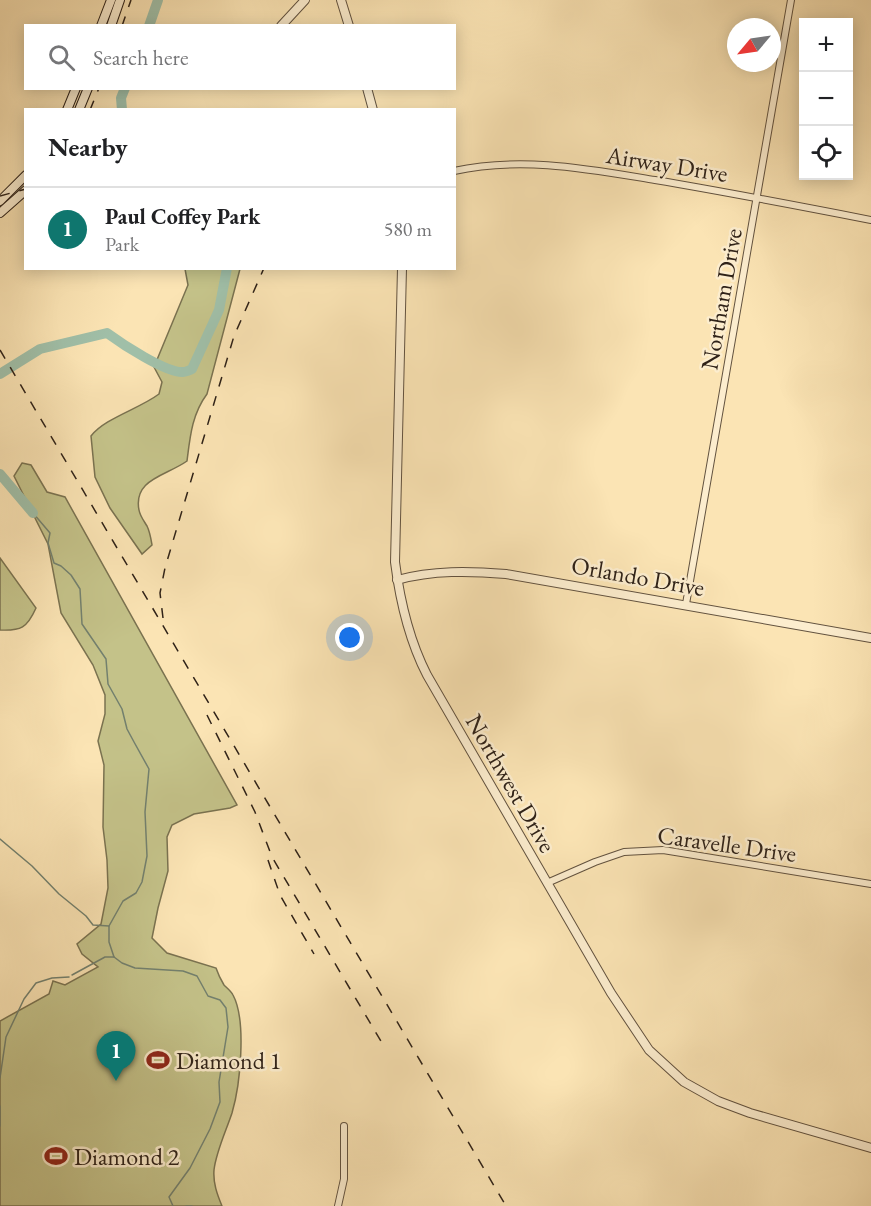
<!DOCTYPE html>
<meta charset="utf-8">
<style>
:root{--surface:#fff;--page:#f2f2f2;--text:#202124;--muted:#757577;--line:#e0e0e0;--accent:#0f766e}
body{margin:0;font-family:"EB Garamond",serif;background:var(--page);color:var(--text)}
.controls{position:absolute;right:18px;top:18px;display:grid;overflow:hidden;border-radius:0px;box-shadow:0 3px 15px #0003}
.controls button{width:54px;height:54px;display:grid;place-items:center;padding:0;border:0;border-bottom:2px solid var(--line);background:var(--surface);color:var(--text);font:30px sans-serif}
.compass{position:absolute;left:727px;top:18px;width:54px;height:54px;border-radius:50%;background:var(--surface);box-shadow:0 3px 15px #0003;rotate:241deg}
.you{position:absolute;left:350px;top:638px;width:21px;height:21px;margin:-15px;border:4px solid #fff;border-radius:50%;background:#1a73e8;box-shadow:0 0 0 9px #1a73e833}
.badge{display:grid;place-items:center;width:39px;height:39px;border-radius:50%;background:var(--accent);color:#fff;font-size:20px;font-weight:700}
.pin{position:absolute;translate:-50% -50px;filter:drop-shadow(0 2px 3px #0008)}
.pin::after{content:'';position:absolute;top:32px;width:21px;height:18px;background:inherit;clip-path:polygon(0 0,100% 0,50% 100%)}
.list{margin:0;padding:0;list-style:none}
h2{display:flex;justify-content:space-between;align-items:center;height:78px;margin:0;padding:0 24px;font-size:26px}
h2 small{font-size:20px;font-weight:400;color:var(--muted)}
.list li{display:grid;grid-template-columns:39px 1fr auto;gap:18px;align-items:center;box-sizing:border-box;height:84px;padding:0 24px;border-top:2px solid var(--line)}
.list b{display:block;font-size:22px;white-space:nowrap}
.list p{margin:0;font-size:20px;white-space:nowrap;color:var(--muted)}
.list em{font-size:20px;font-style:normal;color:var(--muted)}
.icon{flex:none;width:33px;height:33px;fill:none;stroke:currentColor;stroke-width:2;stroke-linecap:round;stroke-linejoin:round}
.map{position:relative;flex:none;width:871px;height:1206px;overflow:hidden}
.search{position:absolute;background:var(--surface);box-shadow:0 3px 15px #0003;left:24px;top:24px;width:432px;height:66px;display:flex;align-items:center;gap:15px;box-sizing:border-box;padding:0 21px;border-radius:0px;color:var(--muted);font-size:22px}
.panel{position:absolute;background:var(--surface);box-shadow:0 3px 15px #0003;left:24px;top:108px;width:432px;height:162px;border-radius:0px}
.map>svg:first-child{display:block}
.green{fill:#c4c289;stroke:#7a7250;stroke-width:1.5}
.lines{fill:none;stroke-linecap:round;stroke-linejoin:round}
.stream{stroke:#73806e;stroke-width:1.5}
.river{stroke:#a0bfa8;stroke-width:10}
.minor-casing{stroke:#62523f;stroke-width:8}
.tertiary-casing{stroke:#62523f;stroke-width:10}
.secondary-casing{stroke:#2f2218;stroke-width:10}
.minor{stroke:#fcedce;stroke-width:6}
.tertiary{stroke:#fcedce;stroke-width:8}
.secondary{stroke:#fcedce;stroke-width:8}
.rail{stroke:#2f2218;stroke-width:1.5;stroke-dasharray:10 10;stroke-linecap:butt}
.labels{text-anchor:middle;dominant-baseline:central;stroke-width:5;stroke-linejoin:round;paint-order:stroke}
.street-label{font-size:24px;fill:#2f2218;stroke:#fcedce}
.poi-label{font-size:24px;fill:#2f2218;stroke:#fcedce;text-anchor:start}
</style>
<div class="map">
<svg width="871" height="1206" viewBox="0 0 871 1206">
<rect width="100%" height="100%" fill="#fbe4b4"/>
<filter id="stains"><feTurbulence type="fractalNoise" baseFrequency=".00333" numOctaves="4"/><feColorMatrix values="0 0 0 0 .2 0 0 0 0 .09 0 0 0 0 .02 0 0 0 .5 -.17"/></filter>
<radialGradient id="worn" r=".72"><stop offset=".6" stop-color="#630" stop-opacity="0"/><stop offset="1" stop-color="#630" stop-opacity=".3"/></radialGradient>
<!-- green -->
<g class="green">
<path d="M 185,269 L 240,269 L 207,394 C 192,414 190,437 187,461 C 166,476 133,479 139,510 C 140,516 144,521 147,526 C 150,532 151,539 152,545 L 142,554 L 110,508 L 95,477 L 91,436 C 105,418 139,409 159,394 L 162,382 L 154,367 L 188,285 Z"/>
<path d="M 22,463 L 31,465 L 47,492 L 65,497 L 237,805 L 230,808 L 194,814 L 172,825 L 167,837 L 168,871 L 158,908 L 152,938 L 167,953 L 216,968 C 218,974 221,980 224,985 C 227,988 231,991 233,995 C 247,1021 240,1086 232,1113 C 226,1131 216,1152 214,1170 C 213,1183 217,1194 222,1206 L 0,1206 L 0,1021 L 49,994 L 53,981 L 65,985 L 98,967 L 82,954 L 77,944 L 101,924 L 108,888 L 107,860 L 103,827 L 104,765 L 98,741 L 105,714 L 105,695 L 93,665 L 61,613 L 48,544 L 14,476 Z"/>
<path d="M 0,558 L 36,608 C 27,628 21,631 0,630 Z"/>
</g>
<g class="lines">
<!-- stream -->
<g class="stream">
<polyline points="33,513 50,533 48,543 54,563 61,566 71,575 80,589 82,624 106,659 108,684 122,709 127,729 134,742 149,769 145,812 147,856 142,882 136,893 123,901 109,926 109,942 114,957 122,963 135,968 183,971 197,976 208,996 220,1000 226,1008 228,1027 219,1082 220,1102 210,1129 190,1168 169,1197 173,1206"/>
<polyline points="0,839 32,866 59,894 86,916 93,925 109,926"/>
<polyline points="72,975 105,957 114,957"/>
<polyline points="0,1078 6,1037 24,999 36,983 52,978 69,977"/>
<polyline points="0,1106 0,1126"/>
<polyline points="186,1206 192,1206"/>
</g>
<!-- river -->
<g class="river">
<polyline points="149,26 158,0"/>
<polyline points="122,110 121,98 125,88"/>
<path d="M 0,374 L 40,349 L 107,333 C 122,344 166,373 183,372 C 185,372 191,370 192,369 L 219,310 L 227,268"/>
<polyline points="0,474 33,513"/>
</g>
<!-- minor casing -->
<g class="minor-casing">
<g id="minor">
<path d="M 454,171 C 522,156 588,169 655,180 C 727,192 799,206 871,220"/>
<polyline points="686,604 791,0"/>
<polyline points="547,883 595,862 624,852 663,850 871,884"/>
<polyline points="338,1206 344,1179 344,1126"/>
</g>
</g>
<!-- tertiary casing -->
<g class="tertiary-casing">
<g id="tertiary">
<polyline points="341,0 349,26"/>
<polyline points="281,26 305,0"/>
<polyline points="367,88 373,110"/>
<path d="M 402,268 L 395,562 C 400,601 409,640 427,675 L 611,993 L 649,1050 L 684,1082 L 718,1101 L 750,1113 L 871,1148"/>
<path d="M 397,580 C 433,570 470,571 506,574 L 871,638"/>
</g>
</g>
<!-- secondary casing -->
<g class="secondary-casing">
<g id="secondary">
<polyline points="101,26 111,0"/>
<polyline points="111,26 120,0"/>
<polyline points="67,110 76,88"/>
<polyline points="79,110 88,88"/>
<polyline points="0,201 26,175"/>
<polyline points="0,213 26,190"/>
</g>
</g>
<!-- minor -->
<use href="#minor" class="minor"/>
<!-- tertiary -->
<use href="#tertiary" class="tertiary"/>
<!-- secondary -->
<use href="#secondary" class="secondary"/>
<!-- rail -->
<g class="rail">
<polyline points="122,26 131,0"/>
<polyline points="90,110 99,88"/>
<polyline points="0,196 26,189"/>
<polyline points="0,350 506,1206"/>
<polyline points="163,618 160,593 165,568 234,336 264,268"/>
<polyline points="207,715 255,812 272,857 385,1048"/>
<polyline points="268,860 280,895 314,954"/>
</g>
</g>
<!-- icons -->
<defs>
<g id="stadium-bare" transform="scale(1.8)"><path d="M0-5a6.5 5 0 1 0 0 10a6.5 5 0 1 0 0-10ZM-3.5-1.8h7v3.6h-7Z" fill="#8f2418" stroke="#fcedce" stroke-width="2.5" paint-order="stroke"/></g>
</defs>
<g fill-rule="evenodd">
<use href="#stadium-bare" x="158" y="1060"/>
<use href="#stadium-bare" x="56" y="1156"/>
</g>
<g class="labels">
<!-- street labels -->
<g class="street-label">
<text transform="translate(667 164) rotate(9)">Airway Drive</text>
<text transform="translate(721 299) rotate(-80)">Northam Drive</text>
<text transform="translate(638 576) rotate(10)">Orlando Drive</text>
<text transform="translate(511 783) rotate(60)">Northwest Drive</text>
<text transform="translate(727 844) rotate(8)">Caravelle Drive</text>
</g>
<!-- poi labels -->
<g class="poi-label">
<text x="176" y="1060">Diamond 1</text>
<text x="74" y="1156">Diamond 2</text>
</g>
</g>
<rect width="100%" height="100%" filter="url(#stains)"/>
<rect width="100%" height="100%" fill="url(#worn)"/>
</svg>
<div class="controls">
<button>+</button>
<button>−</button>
<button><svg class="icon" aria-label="locate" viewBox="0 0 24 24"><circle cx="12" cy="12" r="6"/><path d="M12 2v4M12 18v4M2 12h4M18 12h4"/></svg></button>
</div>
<svg class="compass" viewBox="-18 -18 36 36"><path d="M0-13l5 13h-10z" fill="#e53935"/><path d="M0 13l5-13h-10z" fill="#757577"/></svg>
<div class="you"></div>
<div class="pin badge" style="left:116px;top:1081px">1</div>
<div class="search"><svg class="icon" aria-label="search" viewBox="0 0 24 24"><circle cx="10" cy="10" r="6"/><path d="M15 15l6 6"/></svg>Search here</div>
<section class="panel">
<h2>Nearby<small></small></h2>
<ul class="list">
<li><span class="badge">1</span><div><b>Paul Coffey Park</b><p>Park</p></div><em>580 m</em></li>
</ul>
</section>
</div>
